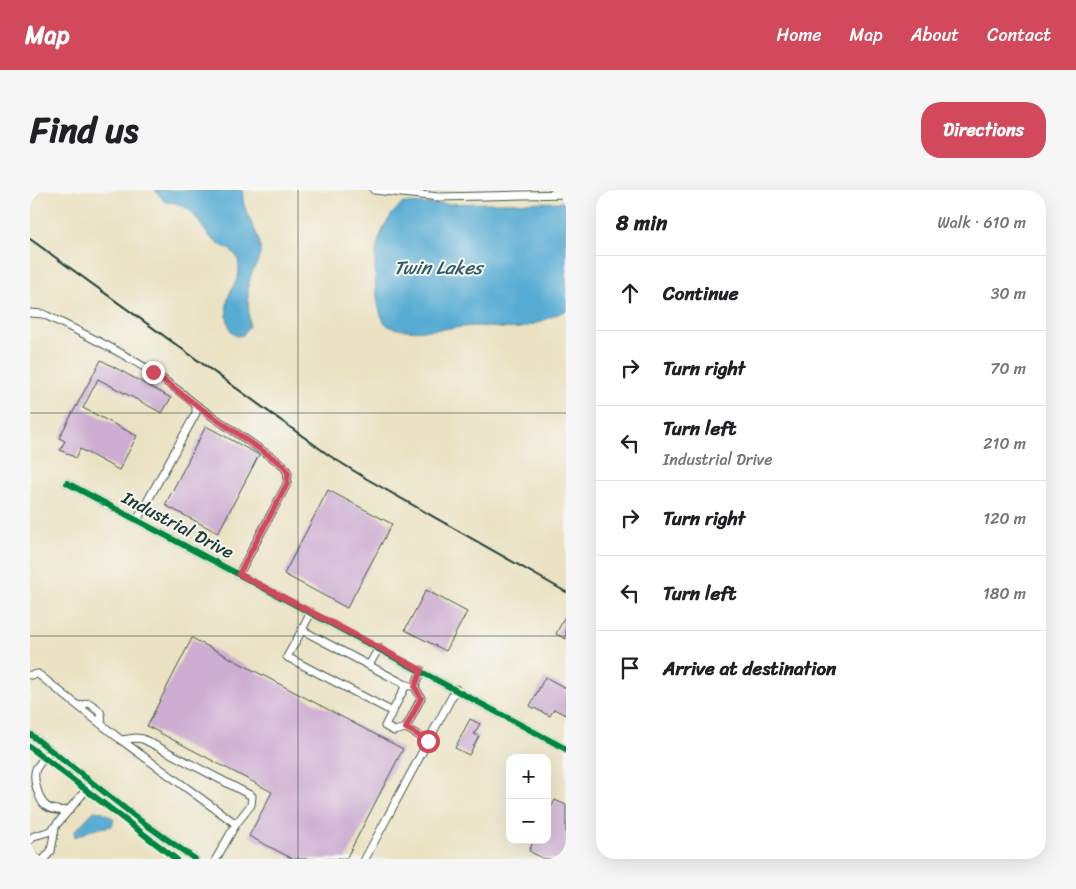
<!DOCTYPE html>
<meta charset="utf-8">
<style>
:root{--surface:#fff;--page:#f6f6f6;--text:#202124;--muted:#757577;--line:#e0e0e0;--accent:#d1495b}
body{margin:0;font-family:Sriracha,sans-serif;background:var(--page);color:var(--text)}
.controls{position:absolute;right:15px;bottom:15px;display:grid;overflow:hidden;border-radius:10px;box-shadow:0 5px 20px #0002}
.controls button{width:45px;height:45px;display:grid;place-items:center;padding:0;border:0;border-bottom:1px solid var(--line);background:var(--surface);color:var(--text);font:25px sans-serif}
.stop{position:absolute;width:15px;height:15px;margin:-11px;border:4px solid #d1495b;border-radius:50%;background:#fff}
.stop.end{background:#d1495b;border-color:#fff;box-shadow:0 1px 5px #0008}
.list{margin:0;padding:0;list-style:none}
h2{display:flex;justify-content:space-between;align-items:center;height:65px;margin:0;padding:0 20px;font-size:21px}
h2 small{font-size:16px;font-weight:400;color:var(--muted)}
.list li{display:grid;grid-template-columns:32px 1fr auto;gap:15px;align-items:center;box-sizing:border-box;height:75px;padding:0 20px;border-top:1px solid var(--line)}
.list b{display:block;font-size:19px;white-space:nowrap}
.list p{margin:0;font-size:16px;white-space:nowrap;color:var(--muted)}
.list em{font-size:16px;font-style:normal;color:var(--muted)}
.icon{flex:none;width:28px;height:28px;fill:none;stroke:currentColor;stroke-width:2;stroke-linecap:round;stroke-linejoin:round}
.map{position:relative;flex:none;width:536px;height:669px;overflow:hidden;border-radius:20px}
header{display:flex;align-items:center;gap:30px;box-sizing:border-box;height:70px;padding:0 25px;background:var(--accent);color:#fff}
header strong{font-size:24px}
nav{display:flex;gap:28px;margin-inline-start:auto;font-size:18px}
.intro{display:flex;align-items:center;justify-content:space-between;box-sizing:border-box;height:120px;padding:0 30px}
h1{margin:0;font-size:35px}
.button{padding:12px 22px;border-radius:20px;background:var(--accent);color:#fff;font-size:18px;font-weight:700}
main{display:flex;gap:30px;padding:0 30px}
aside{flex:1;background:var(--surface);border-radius:20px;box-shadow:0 5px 20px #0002}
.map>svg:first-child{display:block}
.water{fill:#57acd3;stroke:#3b7484}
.building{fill:#cdadd1}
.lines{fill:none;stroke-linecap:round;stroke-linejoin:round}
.minor-casing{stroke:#3e5649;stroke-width:9}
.minor{stroke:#fff;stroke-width:7}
.rail{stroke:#1f3d34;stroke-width:2}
.cycleway-casing{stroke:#f6f6f2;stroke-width:9}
.cycleway{stroke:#00873e;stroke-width:6}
.route{stroke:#d1495b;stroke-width:6}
.grid{fill:none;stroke:#1f3d34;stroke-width:1;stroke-opacity:0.55}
.labels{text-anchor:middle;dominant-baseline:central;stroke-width:4;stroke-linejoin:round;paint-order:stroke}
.street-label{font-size:18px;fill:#1f3d34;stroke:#f6f6f2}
.water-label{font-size:19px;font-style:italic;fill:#305e64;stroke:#f6f6f2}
</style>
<header>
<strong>Map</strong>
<nav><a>Home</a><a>Map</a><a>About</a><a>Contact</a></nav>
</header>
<div class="intro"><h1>Find us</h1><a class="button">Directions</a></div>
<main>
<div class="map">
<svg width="536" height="669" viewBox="0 0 536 669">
<rect width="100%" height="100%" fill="#f6f6f2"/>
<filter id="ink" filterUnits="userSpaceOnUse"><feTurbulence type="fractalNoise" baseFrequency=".02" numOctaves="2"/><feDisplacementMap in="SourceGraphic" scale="10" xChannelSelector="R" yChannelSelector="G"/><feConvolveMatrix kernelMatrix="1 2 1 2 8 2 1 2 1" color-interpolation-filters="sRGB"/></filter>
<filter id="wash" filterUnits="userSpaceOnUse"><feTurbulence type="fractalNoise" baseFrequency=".0096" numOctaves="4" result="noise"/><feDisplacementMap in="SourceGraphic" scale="20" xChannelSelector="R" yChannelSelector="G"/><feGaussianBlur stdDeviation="1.12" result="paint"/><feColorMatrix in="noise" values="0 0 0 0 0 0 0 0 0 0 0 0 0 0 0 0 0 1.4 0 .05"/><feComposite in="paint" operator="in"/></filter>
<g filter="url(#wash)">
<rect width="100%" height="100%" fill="#ebe2c3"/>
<!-- water -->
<g class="water">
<path d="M 125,0 L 213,0 C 210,19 227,37 230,56 C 232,68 225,75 221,85 C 215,102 220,119 219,136 L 213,145 L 207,146 L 202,143 C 196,133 195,116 199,105 C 203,95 210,89 209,77 C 208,57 192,59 181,48 C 165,30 163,13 135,12 Z"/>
<path d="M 536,12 L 536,121 C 521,126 506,135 490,138 C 475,140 459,136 444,136 C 426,137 372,146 357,135 C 347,127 345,93 345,80 C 344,55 353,30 373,13 L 400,14 Z"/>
<polygon points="64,621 73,622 84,629 82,636 64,639 45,647 44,642"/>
</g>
<g id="blocks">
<!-- building -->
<g class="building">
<polygon points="71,170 141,208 132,223 68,189 53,218 107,246 89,280 50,259 46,268 30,260 35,251 29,248"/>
<polygon points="176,236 229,265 188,343 135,315"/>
<polygon points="298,300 362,334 317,418 254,384"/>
<polygon points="396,400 437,422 416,461 375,440"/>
<polygon points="536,424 536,449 526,444"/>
<polygon points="162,448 373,559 316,669 263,669 219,646 242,602 117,536"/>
<polygon points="515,487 536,498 536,525 524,519 520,526 500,516"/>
<polygon points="440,529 450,534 444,544 449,546 439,565 425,558"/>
<polygon points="525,610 536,615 536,669 514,669 499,661 504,650 517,650 517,625"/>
</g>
</g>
</g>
<g filter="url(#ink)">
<use href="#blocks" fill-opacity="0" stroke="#3e5649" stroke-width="1"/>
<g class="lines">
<!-- minor casing -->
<g class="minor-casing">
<g id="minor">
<polyline points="344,0 409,7 536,4"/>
<path d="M 0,123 L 13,124 C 67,150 120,175 166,215 L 166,223 L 107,330"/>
<polyline points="166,215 253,275 258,283 257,294 209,384"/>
<polyline points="37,293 536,559"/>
<polyline points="281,422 272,440 376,495"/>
<polyline points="272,440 257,467 363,522"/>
<polyline points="339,475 349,458"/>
<polyline points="391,480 385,497 391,508 376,538 398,551"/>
<polyline points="0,485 8,484 91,550 206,634 186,669"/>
<path d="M 49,516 L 59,513 C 69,519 73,522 71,534"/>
<polyline points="376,538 364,541 355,536 376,495 380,496"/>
<polyline points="0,544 111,631 165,669"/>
<polyline points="91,550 106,548 113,549 222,606 221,615 206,634"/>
<path d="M 21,561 C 16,566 9,573 6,579 C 2,588 9,611 16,616 C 23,621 31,621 39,620"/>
<polyline points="0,650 4,646 21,641 62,593"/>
<polyline points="0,665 6,669"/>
<polyline points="14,669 21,661 25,638"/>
<polyline points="335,669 426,499"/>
</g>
</g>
<!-- minor -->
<use href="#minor" class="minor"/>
<!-- rail -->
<polyline class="rail" points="0,49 300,266 337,289 536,402"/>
<!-- cycleway casing -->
<g class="cycleway-casing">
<g id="cycleway">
<polyline points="37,293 536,559"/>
<polyline points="0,544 111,631 165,669"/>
<polyline points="0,557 146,669"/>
</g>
</g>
<!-- cycleway -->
<use href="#cycleway" class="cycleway"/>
</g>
</g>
<g class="lines" filter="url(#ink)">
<!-- route -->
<polyline class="route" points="123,182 166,215 253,275 258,283 257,294 209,384 391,480 385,497 391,508 376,538 398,551"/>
</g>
<!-- grid -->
<path class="grid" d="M 268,0 L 268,669M 0,223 L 536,223M 0,446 L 536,446"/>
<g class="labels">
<!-- street labels -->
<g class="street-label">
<text transform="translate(148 335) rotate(28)">Industrial Drive</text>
</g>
<!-- water labels -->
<g class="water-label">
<text x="408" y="77">Twin Lakes</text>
</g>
</g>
</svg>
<div class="controls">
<button>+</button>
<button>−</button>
</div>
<div class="stop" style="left:398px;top:551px"></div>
<div class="stop end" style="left:123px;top:182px"></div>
</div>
<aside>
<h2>8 min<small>Walk · 610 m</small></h2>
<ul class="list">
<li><svg class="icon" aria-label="ahead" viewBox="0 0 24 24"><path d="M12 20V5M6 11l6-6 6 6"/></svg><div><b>Continue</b></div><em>30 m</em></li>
<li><svg class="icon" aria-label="right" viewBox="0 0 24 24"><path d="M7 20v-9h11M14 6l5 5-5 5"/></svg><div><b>Turn right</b></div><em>70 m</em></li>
<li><svg class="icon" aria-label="left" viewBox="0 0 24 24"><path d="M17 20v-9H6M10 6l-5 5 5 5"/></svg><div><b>Turn left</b><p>Industrial Drive</p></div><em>210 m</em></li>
<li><svg class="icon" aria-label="right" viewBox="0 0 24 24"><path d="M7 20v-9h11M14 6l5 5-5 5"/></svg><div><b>Turn right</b></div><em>120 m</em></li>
<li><svg class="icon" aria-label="left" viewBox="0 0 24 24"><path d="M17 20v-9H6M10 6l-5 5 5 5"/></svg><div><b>Turn left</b></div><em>180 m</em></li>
<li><svg class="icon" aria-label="arrive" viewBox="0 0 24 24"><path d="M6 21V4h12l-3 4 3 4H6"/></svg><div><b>Arrive at destination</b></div></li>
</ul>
</aside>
</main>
